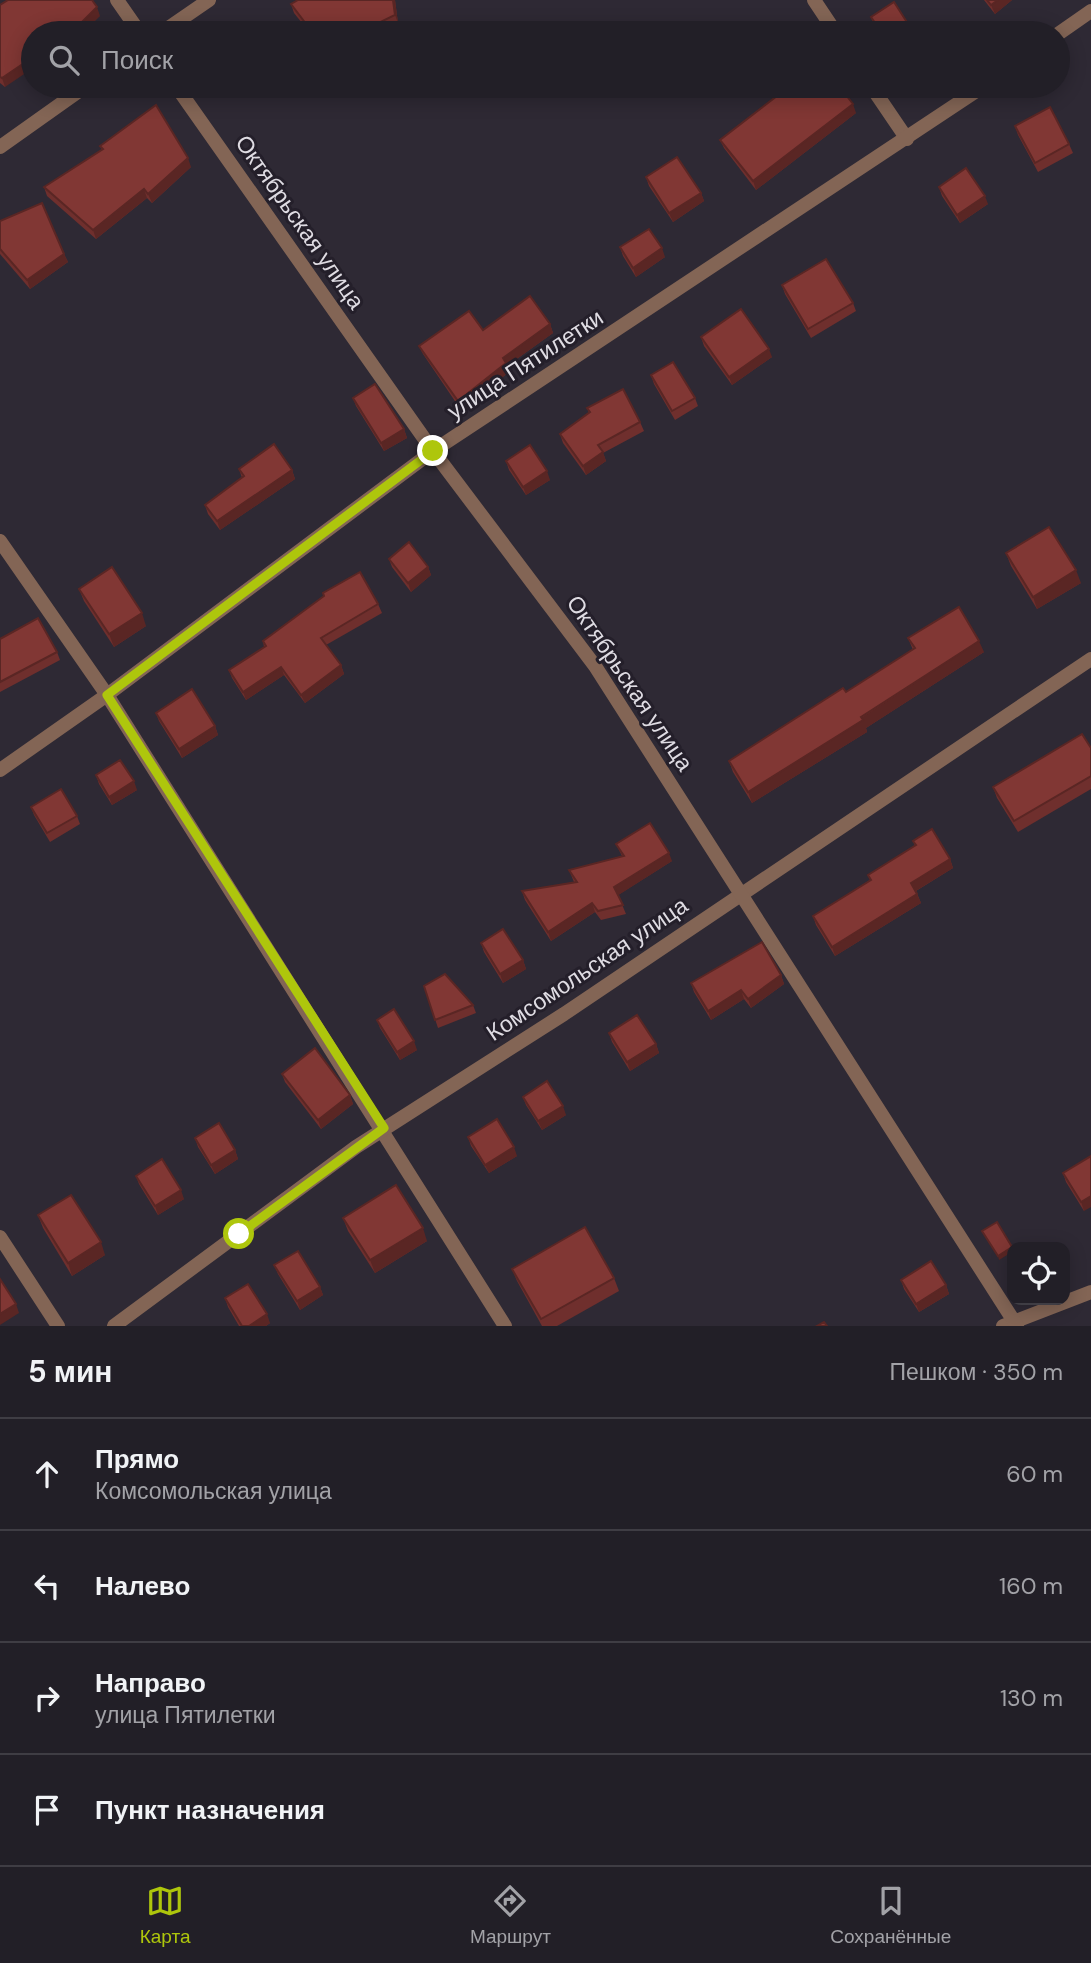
<!DOCTYPE html>
<html lang="ru">
<meta charset="utf-8">
<style>
:root{--surface:#221f27;--page:#2a272f;--text:#f1f3f6;--muted:#a2a2a7;--line:#3f3d44;--accent:#aec60c}
body{margin:0;font-family:"DM Sans",sans-serif;background:var(--page);color:var(--text)}
.controls{position:absolute;right:21px;bottom:21px;display:grid;overflow:hidden;border-radius:14px;box-shadow:0 4px 18px #0003}
.controls button{width:63px;height:63px;display:grid;place-items:center;padding:0;border:0;border-bottom:2px solid var(--line);background:var(--surface);color:var(--text);font:35px sans-serif}
.stop{position:absolute;width:21px;height:21px;margin:-16px;border:5px solid #aec60c;border-radius:50%;background:#fff}
.stop.end{background:#aec60c;border-color:#fff;box-shadow:0 2px 7px #0008}
.list{margin:0;padding:0;list-style:none}
h2{display:flex;justify-content:space-between;align-items:center;height:91px;margin:0;padding:0 28px;font-size:30px}
h2 small{font-size:23px;font-weight:400;color:var(--muted)}
.list li{display:grid;grid-template-columns:46px 1fr auto;gap:21px;align-items:center;box-sizing:border-box;height:112px;padding:0 28px;border-top:2px solid var(--line)}
.list b{display:block;font-size:26px;white-space:nowrap}
.list p{margin:0;font-size:23px;white-space:nowrap;color:var(--muted)}
.list em{font-size:23px;font-style:normal;color:var(--muted)}
.icon{flex:none;width:38px;height:38px;fill:none;stroke:currentColor;stroke-width:2;stroke-linecap:round;stroke-linejoin:round}
.map{position:relative;flex:none;width:1091px;height:1326px;overflow:hidden}
.search{position:absolute;background:var(--surface);box-shadow:0 4px 18px #0003;left:21px;right:21px;top:21px;height:77px;display:flex;align-items:center;gap:18px;box-sizing:border-box;padding:0 24px;border-radius:38px;color:var(--muted);font-size:26px}
.sheet{height:539px;background:var(--surface)}
nav{display:flex;justify-content:space-around;align-items:center;box-sizing:border-box;height:98px;border-top:2px solid var(--line);background:var(--surface);font-size:19px;color:var(--muted)}
nav a{display:grid;justify-items:center;gap:4px}
nav .on{color:var(--accent)}
.map>svg:first-child{display:block}
.lines{fill:none;stroke-linecap:round;stroke-linejoin:round}
.minor{stroke:#836555;stroke-width:14}
.tertiary{stroke:#836555;stroke-width:14}
.wall{fill:#6f2f2d}
.shaded-wall{fill:#5a2624}
.building{fill:#813734;stroke:#5a2624;stroke-width:2}
.route{stroke:#aec60c;stroke-width:9}
.labels{text-anchor:middle;dominant-baseline:central;stroke-width:6;stroke-linejoin:round;paint-order:stroke}
.street-label{font-size:23px;fill:#dfdce3;stroke:#241f2a}
</style>
<div class="map">
<svg width="1091" height="1326" viewBox="0 0 1091 1326">
<rect width="100%" height="100%" fill="#2e2934"/>
<g class="lines">
<!-- minor -->
<g class="minor">
<polyline points="814,0 836,33"/>
<polyline points="161,33 209,0"/>
<polyline points="1058,34 1091,11"/>
<polyline points="871,86 907,139"/>
<polyline points="0,147 86,86"/>
<polyline points="0,541 107,695 505,1326"/>
<polyline points="0,770 107,695 433,451 984,86"/>
<polyline points="0,1237 58,1326"/>
<polyline points="114,1326 356,1147 564,1014 1091,659"/>
<polyline points="1003,1326 1091,1292"/>
</g>
<!-- tertiary -->
<g class="tertiary">
<polyline points="117,0 140,33"/>
<polyline points="176,86 433,451 595,666 1017,1326"/>
</g>
</g>
<!-- wall -->
<g class="wall">
<polygon points="395,0 398,23 379,33 310,33 294,13 291,4"/>
<polygon points="984,0 1012,0 995,14"/>
<polygon points="0,5 100,16 33,33 5,87 0,83"/>
<polygon points="871,17 912,33 879,33 874,26"/>
<polygon points="856,113 756,190 724,148 720,140"/>
<polygon points="1015,126 1069,144 1073,153 1038,172 1018,135"/>
<polygon points="100,146 191,167 152,203 147,198 96,239 47,196 44,187 102,150"/>
<polygon points="646,177 701,193 704,201 673,222 649,186"/>
<polygon points="939,187 988,204 960,223 942,196"/>
<polygon points="0,221 64,254 68,262 30,289 0,254"/>
<polygon points="620,247 665,257 636,277 623,256"/>
<polygon points="782,285 853,303 856,311 811,338 785,294"/>
<polygon points="550,324 553,333 507,366 509,372 461,410 423,354 419,346 483,330"/>
<polygon points="701,337 772,357 732,385 704,346"/>
<polygon points="651,375 695,398 698,406 675,420 654,384"/>
<polygon points="353,398 404,429 407,438 384,451 356,406"/>
<polygon points="587,408 640,422 644,431 603,453 606,461 586,475 563,443 560,434 589,413"/>
<polygon points="506,461 550,480 526,495 509,470"/>
<polygon points="239,469 292,470 295,479 220,530 208,514 205,505 242,478"/>
<polygon points="1006,553 1081,583 1037,609 1011,566"/>
<polygon points="389,559 428,567 431,575 411,592 392,567"/>
<polygon points="79,589 146,626 114,647 84,601"/>
<polygon points="378,604 382,613 326,645 341,665 344,674 305,703 284,675 246,700 232,678 229,670 264,647 263,641"/>
<polygon points="0,638 57,652 60,660 0,692"/>
<polygon points="908,638 984,652 866,728 867,732 752,803 733,772 729,761 846,692 913,650"/>
<polygon points="156,713 215,726 218,735 182,758 159,721"/>
<polygon points="1091,748 1091,789 1018,832 997,798 993,787"/>
<polygon points="96,775 137,790 112,805 99,784"/>
<polygon points="31,807 77,816 80,824 50,842 34,815"/>
<polygon points="913,841 950,859 953,868 916,891 921,903 835,956 816,925 813,916 870,880 868,875 915,846"/>
<polygon points="616,844 672,861 618,895 626,914 601,920 595,912 551,941 525,900 522,891 574,882 569,870 622,856"/>
<polygon points="481,943 523,960 526,969 503,983 484,952"/>
<polygon points="781,975 784,984 751,1008 744,999 711,1020 694,992 691,983"/>
<polygon points="424,986 473,1005 476,1013 438,1028"/>
<polygon points="377,1020 417,1050 400,1060 380,1028"/>
<polygon points="609,1033 656,1044 659,1053 630,1071 612,1042"/>
<polygon points="282,1074 350,1095 353,1104 321,1129 285,1082"/>
<polygon points="523,1097 566,1115 542,1130 526,1105"/>
<polygon points="468,1137 517,1156 489,1173 471,1146"/>
<polygon points="195,1138 235,1150 238,1159 215,1174 198,1147"/>
<polygon points="1091,1156 1084,1211 1066,1182 1063,1173"/>
<polygon points="136,1176 184,1199 158,1215 139,1184"/>
<polygon points="38,1215 105,1255 72,1276 43,1228"/>
<polygon points="343,1218 427,1241 375,1273 348,1231"/>
<polygon points="274,1265 320,1287 323,1295 300,1310 278,1274"/>
<polygon points="512,1269 614,1278 619,1291 557,1326 542,1326 517,1281"/>
<polygon points="901,1280 946,1285 949,1294 919,1312 904,1289"/>
<polygon points="225,1298 270,1323 266,1326 239,1326 228,1307"/>
</g>
<!-- shaded-wall -->
<g class="shaded-wall">
<polygon points="393,0 395,0 398,23 395,15"/>
<polygon points="998,0 1012,0 995,14 991,5"/>
<polygon points="97,7 100,16 83,33 71,33"/>
<polygon points="910,27 912,33 902,33"/>
<polygon points="33,57 33,68 5,87 2,78"/>
<polygon points="221,86 232,86 223,91"/>
<polygon points="853,104 856,113 756,190 753,181"/>
<polygon points="188,158 191,167 152,203 148,194"/>
<polygon points="144,189 147,198 96,239 93,230"/>
<polygon points="701,193 704,201 673,222 669,213"/>
<polygon points="985,196 988,204 960,223 957,215"/>
<polygon points="662,248 665,257 636,277 633,268"/>
<polygon points="64,254 68,262 30,289 27,280"/>
<polygon points="550,324 553,333 507,366 509,372 461,410 458,401 503,358"/>
<polygon points="769,349 772,357 732,385 729,377"/>
<polygon points="404,429 407,438 384,451 381,443"/>
<polygon points="603,452 606,461 586,475 583,466"/>
<polygon points="292,470 295,479 220,530 217,521"/>
<polygon points="547,471 550,480 526,495 523,487"/>
<polygon points="428,567 431,575 411,592 408,583"/>
<polygon points="1076,570 1081,583 1037,609 1033,597"/>
<polygon points="142,613 146,626 114,647 109,634"/>
<polygon points="979,641 984,652 866,728 867,732 752,803 748,792"/>
<polygon points="341,665 344,674 305,703 301,695"/>
<polygon points="281,667 284,675 246,700 243,692"/>
<polygon points="215,726 218,735 182,758 179,749"/>
<polygon points="134,781 137,790 112,805 109,797"/>
<polygon points="669,853 672,861 617,896 614,887"/>
<polygon points="950,859 953,868 914,892 911,883"/>
<polygon points="917,894 921,903 835,956 832,947"/>
<polygon points="592,903 595,912 551,941 548,932"/>
<polygon points="523,960 526,969 503,983 500,974"/>
<polygon points="781,975 784,984 751,1008 748,999"/>
<polygon points="741,990 744,999 711,1020 708,1011"/>
<polygon points="414,1041 417,1050 400,1060 397,1052"/>
<polygon points="656,1044 659,1053 630,1071 627,1062"/>
<polygon points="350,1095 353,1104 321,1129 318,1120"/>
<polygon points="563,1106 566,1115 542,1130 538,1121"/>
<polygon points="514,1147 517,1156 489,1173 485,1165"/>
<polygon points="235,1150 238,1159 215,1174 211,1165"/>
<polygon points="181,1190 184,1199 158,1215 155,1206"/>
<polygon points="1091,1196 1091,1207 1084,1211 1081,1202"/>
<polygon points="423,1228 427,1241 375,1273 370,1260"/>
<polygon points="101,1242 105,1255 72,1276 68,1263"/>
<polygon points="1012,1247 1012,1252 999,1260 998,1256"/>
<polygon points="946,1285 949,1294 919,1312 916,1304"/>
<polygon points="320,1287 323,1295 300,1310 297,1301"/>
<polygon points="16,1304 19,1313 0,1325 0,1314"/>
<polygon points="267,1314 270,1323 266,1326 249,1326"/>
</g>
<!-- building -->
<g class="building">
<polygon points="8,0 92,0 97,7 71,33 33,33 33,57 2,78 0,77 0,5"/>
<polygon points="298,0 393,0 395,15 358,33 313,33 291,4"/>
<polygon points="987,0 998,0 991,5"/>
<polygon points="894,2 910,27 902,33 882,33 871,17"/>
<polygon points="790,86 839,86 853,104 753,181 720,140"/>
<polygon points="156,105 188,158 148,194 144,189 93,230 44,187 103,149 100,146"/>
<polygon points="1050,107 1069,144 1035,163 1015,126"/>
<polygon points="677,157 701,193 669,213 646,177"/>
<polygon points="966,168 985,196 957,215 939,187"/>
<polygon points="42,203 64,254 27,280 0,249 0,221"/>
<polygon points="649,229 662,248 633,268 620,247"/>
<polygon points="826,259 853,303 808,329 782,285"/>
<polygon points="530,296 550,324 503,358 506,363 458,401 419,346 469,311 483,330"/>
<polygon points="741,309 769,349 729,377 701,337"/>
<polygon points="673,362 695,398 672,411 651,375"/>
<polygon points="375,384 404,429 381,443 353,398"/>
<polygon points="623,389 640,422 598,445 603,452 583,466 560,434 590,412 587,408"/>
<polygon points="274,444 292,470 217,521 205,505 244,476 239,469"/>
<polygon points="530,445 547,471 523,487 506,461"/>
<polygon points="1049,527 1076,570 1033,597 1006,553"/>
<polygon points="409,542 428,567 408,583 389,559"/>
<polygon points="112,567 142,613 109,634 79,589"/>
<polygon points="360,572 378,604 321,638 341,665 301,695 281,667 243,692 229,670 266,646 263,641 324,596 323,593"/>
<polygon points="959,607 979,641 861,717 863,720 748,792 729,761 843,688 846,692 915,648 908,638"/>
<polygon points="38,618 57,652 0,682 0,638 0,639"/>
<polygon points="192,689 215,726 179,749 156,713"/>
<polygon points="1082,734 1091,748 1091,776 1014,821 993,787"/>
<polygon points="120,760 134,781 109,797 96,775"/>
<polygon points="61,789 77,816 47,833 31,807"/>
<polygon points="650,823 669,853 614,887 623,905 598,911 592,903 548,932 522,891 577,882 569,870 624,856 616,844"/>
<polygon points="932,829 950,859 911,883 917,894 832,947 813,916 871,880 868,875 916,845 913,841"/>
<polygon points="503,929 523,960 500,974 481,943"/>
<polygon points="762,942 781,975 748,999 741,990 708,1011 691,983"/>
<polygon points="445,974 473,1005 435,1020 424,986"/>
<polygon points="394,1009 414,1041 397,1052 377,1020"/>
<polygon points="637,1015 656,1044 627,1062 609,1033"/>
<polygon points="315,1048 350,1095 318,1120 282,1074"/>
<polygon points="547,1081 563,1106 538,1121 523,1097"/>
<polygon points="497,1119 514,1147 485,1165 468,1137"/>
<polygon points="219,1123 235,1150 211,1165 195,1138"/>
<polygon points="1091,1156 1091,1196 1081,1202 1063,1173"/>
<polygon points="162,1159 181,1190 155,1206 136,1176"/>
<polygon points="396,1185 423,1228 370,1260 343,1218"/>
<polygon points="71,1195 101,1242 68,1263 38,1215"/>
<polygon points="997,1222 1012,1247 998,1256 982,1231"/>
<polygon points="585,1227 614,1278 541,1319 512,1269"/>
<polygon points="298,1251 320,1287 297,1301 274,1265"/>
<polygon points="931,1261 946,1285 916,1304 901,1280"/>
<polygon points="0,1279 16,1304 0,1314"/>
<polygon points="248,1284 267,1314 249,1326 242,1326 225,1298"/>
<polygon points="824,1322 827,1326 817,1326"/>
</g>
<g class="lines">
<!-- route -->
<polyline class="route" points="239,1234 384,1128 107,695 433,451"/>
</g>
<g class="labels">
<!-- street labels -->
<g class="street-label">
<text transform="translate(300 222) rotate(55)">Октябрьская улица</text>
<text transform="translate(525 364) rotate(-33)">улица Пятилетки</text>
<text transform="translate(630 683) rotate(56)">Октябрьская улица</text>
<text transform="translate(587 969) rotate(-34)">Комсомольская улица</text>
</g>
</g>
</svg>
<div class="controls">
<button><svg class="icon" aria-label="locate" viewBox="0 0 24 24"><circle cx="12" cy="12" r="6"/><path d="M12 2v4M12 18v4M2 12h4M18 12h4"/></svg></button>
</div>
<div class="stop" style="left:239px;top:1234px"></div>
<div class="stop end" style="left:433px;top:451px"></div>
<div class="search"><svg class="icon" aria-label="search" viewBox="0 0 24 24"><circle cx="10" cy="10" r="6"/><path d="M15 15l6 6"/></svg>Поиск</div>
</div>
<section class="sheet">
<h2>5 мин<small>Пешком · 350 m</small></h2>
<ul class="list">
<li><svg class="icon" aria-label="ahead" viewBox="0 0 24 24"><path d="M12 20V5M6 11l6-6 6 6"/></svg><div><b>Прямо</b><p>Комсомольская улица</p></div><em>60 m</em></li>
<li><svg class="icon" aria-label="left" viewBox="0 0 24 24"><path d="M17 20v-9H6M10 6l-5 5 5 5"/></svg><div><b>Налево</b></div><em>160 m</em></li>
<li><svg class="icon" aria-label="right" viewBox="0 0 24 24"><path d="M7 20v-9h11M14 6l5 5-5 5"/></svg><div><b>Направо</b><p>улица Пятилетки</p></div><em>130 m</em></li>
<li><svg class="icon" aria-label="arrive" viewBox="0 0 24 24"><path d="M6 21V4h12l-3 4 3 4H6"/></svg><div><b>Пункт назначения</b></div></li>
</ul>
</section>
<nav>
<a class="on"><svg class="icon" aria-label="map" viewBox="0 0 24 24"><path d="M3 6l6-2 6 2 6-2v14l-6 2-6-2-6 2zM9 4v14M15 6v14"/></svg>Карта</a>
<a><svg class="icon" aria-label="directions" viewBox="0 0 24 24"><path d="M12 3l9 9-9 9-9-9zM9 14v-3h6M13 9l2 2-2 2"/></svg>Маршрут</a>
<a><svg class="icon" aria-label="saved" viewBox="0 0 24 24"><path d="M7 4h10v16l-5-4-5 4z"/></svg>Сохранённые</a>
</nav>
